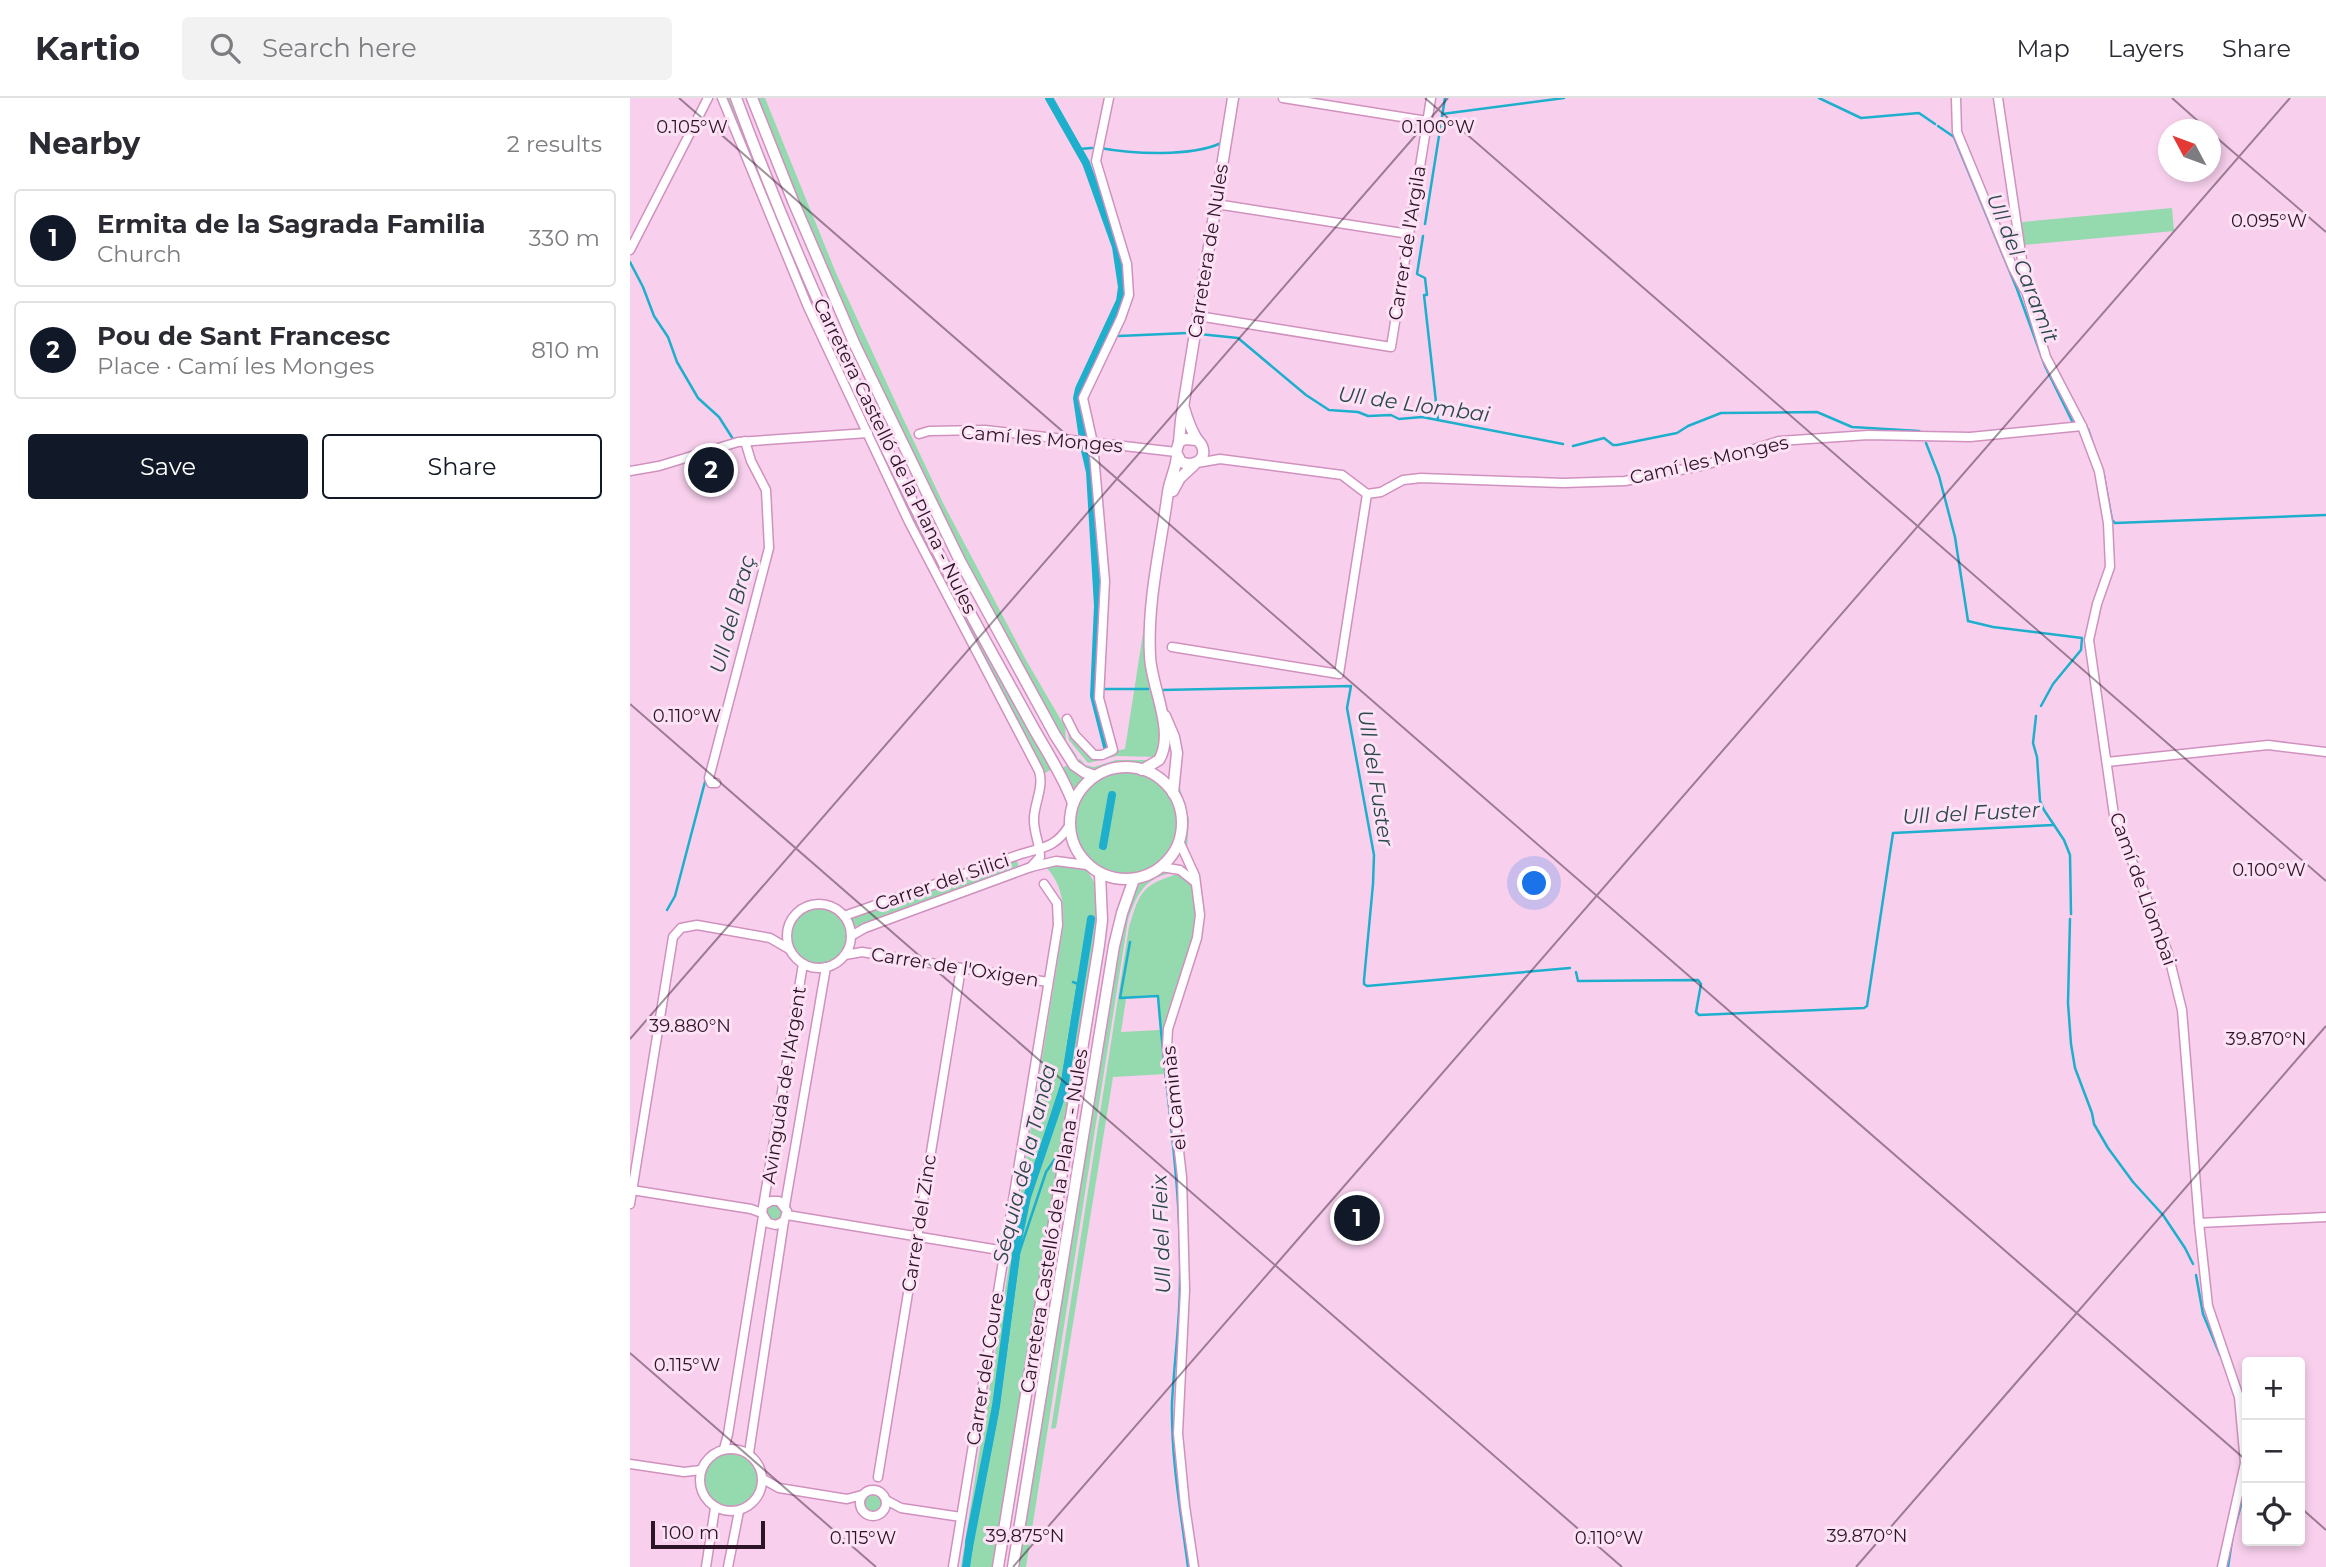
<!DOCTYPE html>
<meta charset="utf-8">
<style>
:root{--surface:#fff;--page:#f2f2f3;--text:#2b2b33;--muted:#7c7c81;--line:#e1e1e2;--accent:#111827}
body{margin:0;font-family:Montserrat,sans-serif;background:var(--page);color:var(--text)}
.controls{position:absolute;right:21px;bottom:21px;display:grid;overflow:hidden;border-radius:7px;box-shadow:0 4px 10px #0003}
.controls button{width:63px;height:63px;display:grid;place-items:center;padding:0;border:0;border-bottom:2px solid var(--line);background:var(--surface);color:var(--text);font:35px sans-serif}
.compass{position:absolute;left:1528px;top:21px;width:63px;height:63px;border-radius:50%;background:var(--surface);box-shadow:0 4px 10px #0003;rotate:311deg}
.scale{position:absolute;left:21px;bottom:18px;width:114px;box-sizing:border-box;padding-left:7px;border:4px solid #2d1527;border-top:0;font-size:19px;line-height:24px;white-space:nowrap;color:#2d1527;-webkit-text-stroke:5px #fde2f5;paint-order:stroke}
.you{position:absolute;left:905px;top:786px;width:24px;height:24px;margin:-18px;border:5px solid #fff;border-radius:50%;background:#1a73e8;box-shadow:0 0 0 10px #1a73e833}
.badge{display:grid;place-items:center;width:46px;height:46px;border-radius:50%;background:var(--accent);color:#fff;font-size:23px;font-weight:700}
.pin{position:absolute;translate:-50% -50%;border:4px solid #fff;box-shadow:0 2px 7px #0006}
.list{margin:0;padding:0;list-style:none}
h2{display:flex;justify-content:space-between;align-items:center;height:91px;margin:0;padding:0 28px;font-size:30px}
h2 small{font-size:23px;font-weight:400;color:var(--muted)}
.list li{display:grid;grid-template-columns:46px 1fr auto;gap:21px;align-items:center;box-sizing:border-box;height:98px;margin:0 14px 14px;padding:0 14px;border:2px solid var(--line);border-radius:7px}
.list b{display:block;font-size:26px;white-space:nowrap}
.list p{margin:0;font-size:23px;white-space:nowrap;color:var(--muted)}
.list em{font-size:23px;font-style:normal;color:var(--muted)}
.actions{display:flex;gap:14px;padding:21px 28px}
.actions a{flex:1;padding:16px 0;border:2px solid var(--accent);border-radius:7px;text-align:center;font-size:24px;color:var(--accent)}
.actions .main{background:var(--accent);color:#fff}
.icon{flex:none;width:38px;height:38px;fill:none;stroke:currentColor;stroke-width:2;stroke-linecap:round;stroke-linejoin:round}
.map{position:relative;flex:none;width:1696px;height:1469px;overflow:hidden}
header{display:flex;align-items:center;gap:42px;box-sizing:border-box;height:98px;padding:0 35px;background:var(--surface);border-bottom:2px solid var(--line)}
header strong{font-size:33px}
nav{display:flex;gap:38px;margin-inline-start:auto;font-size:24px}
.search{width:490px;height:63px;background:var(--page);display:flex;align-items:center;gap:18px;box-sizing:border-box;padding:0 24px;border-radius:7px;color:var(--muted);font-size:26px}
main{display:flex}
aside{flex:1;background:var(--surface)}
.map>svg:first-child{display:block}
.green{fill:#95d9af;fill-rule:evenodd}
.lines{fill:none;stroke-linecap:round;stroke-linejoin:round}
.stream{stroke:#1eafcc;stroke-width:2.5}
.canal{stroke:#1eafcc;stroke-width:8}
.minor-casing{stroke:#d091bf;stroke-width:11}
.major-casing{stroke:#d091bf;stroke-width:13}
.minor{stroke:#fff;stroke-width:8}
.major{stroke:#fff;stroke-width:10}
.ticks{fill:none;stroke:#2d1527;stroke-width:2;stroke-opacity:0.45}
.labels{text-anchor:middle;dominant-baseline:central;stroke-width:6;stroke-linejoin:round;paint-order:stroke}
.street-label{font-size:19px;fill:#2d1527;stroke:#fde2f5}
.water-label{font-size:21px;font-style:italic;fill:#2c484f;stroke:#fde2f5}
.ticks-label{font-size:18px;text-anchor:middle;fill:#2d1527;stroke:#fde2f5;stroke-width:6;stroke-linejoin:round;paint-order:stroke}
</style>
<header>
<strong>Kartio</strong>
<div class="search"><svg class="icon" aria-label="search" viewBox="0 0 24 24"><circle cx="10" cy="10" r="6"/><path d="M15 15l6 6"/></svg>Search here</div>
<nav><a>Map</a><a>Layers</a><a>Share</a></nav>
</header>
<main>
<aside>
<h2>Nearby<small>2 results</small></h2>
<ul class="list">
<li><span class="badge">1</span><div><b>Ermita de la Sagrada Familia</b><p>Church</p></div><em>330 m</em></li>
<li><span class="badge">2</span><div><b>Pou de Sant Francesc</b><p>Place · Camí les Monges</p></div><em>810 m</em></li>
</ul>
<div class="actions"><a class="main">Save</a><a>Share</a></div>
</aside>
<div class="map">
<svg width="1696" height="1469" viewBox="0 0 1696 1469">
<rect width="100%" height="100%" fill="#f8d0ed"/>
<!-- green -->
<g class="green">
<path d="M 94,0 L 100,0 L 147,118 L 280,409 L 343,531 L 400,636 L 422,671 L 415,675 L 413,679 C 345,538 267,403 203,260 C 165,174 130,87 94,0 Z"/>
<polygon points="126,0 135,0 206,175 271,316 313,405 396,562 435,629 436,643 447,658 445,660 434,645 322,439 226,239"/>
<polygon points="1542,110 1544,133 1394,147 1392,124"/>
<polygon points="514,529 517,565 532,637 527,659 487,658 458,665 439,642 437,628 464,657 495,651"/>
<polygon points="450,661 455,667 464,669 486,662 524,662 516,667 488,665 463,672 458,671 447,663"/>
<polygon points="438,667 457,679 443,694 432,670"/>
<circle cx="495" cy="725" r="51"/>
<path d="M 548,683 L 559,721 L 557,751 L 552,749 C 555,736 558,724 555,712 C 552,701 546,695 548,683 Z"/>
<polygon points="386,760 389,769 225,829 221,819"/>
<path d="M 431,765 L 455,771 C 476,792 467,829 464,855 L 364,1469 L 331,1469 L 433,829 C 434,804 432,786 415,768 Z"/>
<path d="M 540,772 L 546,774 C 515,779 507,795 498,822 L 396,1469 L 387,1469 L 490,838 L 506,790 C 514,781 528,774 540,772 Z"/>
<path d="M 551,775 L 564,786 L 567,798 L 565,839 L 540,914 L 536,976 L 483,979 L 426,1330 L 421,1331 L 499,829 C 510,792 513,786 551,775 ZM 528,897 L 530,932 L 491,934 L 496,901 Z"/>
<circle cx="189" cy="838" r="28"/>
<polygon points="148,1106 154,1113 151,1121 145,1124 137,1120 135,1111 139,1107"/>
<circle cx="102" cy="1382" r="28"/>
<circle cx="243" cy="1406" r="9"/>
</g>
<g class="lines">
<!-- stream -->
<g class="stream">
<polyline points="422,0 457,62 484,137"/>
<polyline points="1189,0 1231,20 1289,15 1305,26"/>
<polyline points="812,16 934,0"/>
<polyline points="1308,28 1324,39 1387,191 1415,268 1442,323 1446,326"/>
<path d="M 470,50 C 503,56 561,59 591,45"/>
<polyline points="449,51 462,50"/>
<polyline points="795,126 815,0"/>
<polyline points="793,138 787,176 795,180 797,197 794,197 808,322"/>
<polyline points="0,164 13,189 24,218 38,239 47,264 68,300 89,319 103,341"/>
<polyline points="569,236 608,240 676,297 699,312 728,314 738,318 761,317 769,321 792,319 933,346"/>
<polyline points="489,238 557,235"/>
<polyline points="450,297 492,205 495,191 490,156"/>
<polyline points="450,304 455,339"/>
<polyline points="1458,331 1474,378 1482,422 1485,425 1696,417"/>
<polyline points="1296,345 1309,378 1325,439 1338,523 1363,529 1452,540 1451,552 1423,586 1411,608"/>
<polyline points="943,348 974,340 983,347 987,347 1047,335 1058,328 1091,315 1187,314 1222,329 1289,333 1292,336"/>
<polyline points="457,353 462,373"/>
<polyline points="463,387 470,503"/>
<polyline points="133,404 135,443"/>
<polyline points="474,591 518,591"/>
<polyline points="531,592 721,588 717,610 744,757 743,786 734,882 734,886 737,888 940,870"/>
<polyline points="1406,618 1403,645 1407,659 1410,703 1414,712 1434,742 1440,757 1441,816"/>
<polyline points="37,812 45,798 76,680"/>
<polyline points="1440,821 1438,905 1441,946 1445,970 1462,1015 1464,1026 1478,1050 1503,1084 1533,1117 1555,1150 1563,1166"/>
<path d="M 500,844 L 490,900 L 528,898 C 535,992 552,1088 550,1183 C 550,1224 544,1265 542,1305 C 541,1362 551,1414 558,1469"/>
<polyline points="946,874 948,883 1068,882 1071,886 1066,914 1069,917 1234,910 1237,908 1263,735 1424,727"/>
<polyline points="397,1101 395,1100 432,985 448,886 443,884"/>
<polyline points="1566,1177 1573,1216 1590,1257"/>
<polyline points="1615,1301 1617,1319"/>
<polyline points="338,1469 367,1318 389,1155 416,1074 427,1058"/>
<polyline points="1598,1469 1603,1436 1617,1385"/>
</g>
<!-- canal -->
<g class="canal">
<polyline points="419,0 456,65 486,149 492,189 490,203 449,291 447,300 453,341"/>
<polyline points="454,348 460,374 468,508 464,598 478,653"/>
<polyline points="473,748 482,697"/>
<polyline points="339,1444 366,1308 388,1142 397,1099 434,990 461,821"/>
<polyline points="336,1469 339,1448"/>
</g>
<!-- minor casing -->
<g class="minor-casing">
<g id="minor">
<path d="M 92,0 L 178,209 L 279,424 L 409,673 C 414,688 405,704 404,719 C 403,734 410,745 410,759 L 401,769"/>
<polyline points="653,0 797,23"/>
<polyline points="1326,0 1327,34 1383,170 1394,191"/>
<polyline points="1368,0 1397,196 1416,259 1452,328 1469,373 1478,425 1480,469 1467,506 1459,542 1484,717 1538,855 1552,912 1569,1125 1578,1208 1609,1299 1615,1365 1592,1469"/>
<polyline points="586,106 779,136"/>
<polyline points="0,152 78,0"/>
<polyline points="568,218 761,249 801,0"/>
<polyline points="289,336 299,333 355,332 546,354"/>
<polyline points="567,365 590,361 712,377 737,396 751,394 773,382 791,380 933,385 995,383 1075,367 1149,343 1238,337 1340,339 1452,328"/>
<polyline points="0,373 29,368 108,344 238,335"/>
<polyline points="542,549 709,576 737,396"/>
<polyline points="437,621 445,637 464,657 472,657 483,652 469,600 475,483 463,345 453,300 491,220 499,197 497,166 466,63 479,0"/>
<polyline points="1477,664 1638,647 1696,654"/>
<polyline points="86,685 81,685 79,680 139,450 136,392 121,363 115,343"/>
<polyline points="549,743 565,778 570,817 567,840 538,931 537,949 552,1079 555,1192 548,1335 555,1408 564,1469"/>
<polyline points="531,769 550,772 565,784"/>
<circle cx="189" cy="838" r="32"/>
<path d="M 214,818 L 391,756 C 414,749 426,749 439,728"/>
<polyline points="221,838 235,830 401,769 426,763 457,767"/>
<polyline points="215,857 232,854 418,884"/>
<polyline points="2,1092 121,1111 132,1115"/>
<polyline points="0,1106 43,839 51,830 67,827 140,840 159,851"/>
<polyline points="134,1107 141,1103 149,1103 157,1113 154,1123 146,1127 138,1125 132,1115 173,866"/>
<polyline points="155,1108 196,869"/>
<polyline points="157,1117 375,1153"/>
<polyline points="1569,1125 1696,1119"/>
<circle cx="101" cy="1382" r="31"/>
<polyline points="94,1351 98,1336 133,1118"/>
<polyline points="119,1355 154,1123"/>
<polyline points="0,1366 54,1374 71,1372"/>
<polyline points="248,1379 331,870"/>
<polyline points="133,1381 149,1390 217,1401 232,1397"/>
<circle cx="243" cy="1405" r="13"/>
<polyline points="256,1402 271,1410 331,1419"/>
<polyline points="76,1469 85,1410"/>
<polyline points="98,1469 109,1413"/>
<polyline points="323,1469 428,827 427,805 414,786"/>
</g>
</g>
<!-- major casing -->
<g class="major-casing">
<g id="major">
<path d="M 106,0 C 165,160 237,317 315,468 C 342,520 371,571 399,622 C 414,650 432,675 443,705"/>
<polyline points="122,0 163,103 225,247 330,463 425,637 444,667 454,674 465,678"/>
<path d="M 554,310 C 557,320 560,329 565,338 C 567,342 570,344 572,348 C 578,363 562,369 551,364 L 546,354 L 549,344 L 555,341 L 567,342"/>
<polyline points="549,344 551,322 603,0"/>
<polyline points="543,393 550,380 564,367"/>
<polyline points="535,618 544,639 547,655 543,695"/>
<circle cx="496" cy="725" r="56"/>
<path d="M 512,672 L 529,662 C 546,633 521,589 520,558 C 517,503 531,448 538,394 C 540,381 546,371 547,358"/>
<polyline points="368,1469 469,847 472,822 470,776"/>
<polyline points="383,1469 484,848 492,815 504,781"/>
</g>
</g>
<!-- minor -->
<use href="#minor" class="minor"/>
<!-- major -->
<use href="#major" class="major"/>
</g>
<!-- ticks -->
<path class="ticks" d="M 49,0 L 1617,1363M 795,0 L 1696,783M 1542,0 L 1578,32M 1580,34 L 1696,134M 0,606 L 992,1469M 0,941 L 818,0M 0,1255 L 246,1469M 1670,1409 L 1696,1432M 383,1469 L 1660,0M 1226,1469 L 1696,928"/>
<g class="labels">
<!-- street labels -->
<g class="street-label">
<text transform="translate(777 145) rotate(-81)">Carrer de l'Argila</text>
<text transform="translate(578 153) rotate(-81)">Carretera de Nules</text>
<text transform="translate(412 341) rotate(5)">Camí les Monges</text>
<text transform="translate(265 358) rotate(64)">Carretera Castelló de la Plana - Nules</text>
<text transform="translate(1079 362) rotate(-13)">Camí les Monges</text>
<text transform="translate(312 784) rotate(-19)">Carrer del Silici</text>
<text transform="translate(1513 791) rotate(70)">Camí de Llombai</text>
<text transform="translate(325 869) rotate(9)">Carrer de l'Oxigen</text>
<text transform="translate(154 987) rotate(-81)">Avinguda de l'Argent</text>
<text transform="translate(544 1000) rotate(-96)">el Caminàs</text>
<text transform="translate(424 1123) rotate(-81)">Carretera Castelló de la Plana - Nules</text>
<text transform="translate(289 1125) rotate(-81)">Carrer del Zinc</text>
<text transform="translate(355 1271) rotate(-81)">Carrer del Coure</text>
</g>
<!-- water labels -->
<g class="water-label">
<text transform="translate(1393 170) rotate(68)">Ull del Caramit</text>
<text transform="translate(784 306) rotate(8)">Ull de Llombai</text>
<text transform="translate(102 516) rotate(-75)">Ull del Braç</text>
<text transform="translate(746 680) rotate(81)">Ull del Fuster</text>
<text transform="translate(1341 715) rotate(-3)">Ull del Fuster</text>
<text transform="translate(394 1066) rotate(-76)">Séquia de la Tanda</text>
<text transform="translate(531 1136) rotate(-92)">Ull del Fleix</text>
</g>
</g>
<g class="ticks-label">
<text x="62" y="35">0.105°W</text>
<text x="808" y="35">0.100°W</text>
<text x="1639" y="129">0.095°W</text>
<text x="57" y="624">0.110°W</text>
<text x="1639" y="778">0.100°W</text>
<text x="60" y="934">39.880°N</text>
<text x="1636" y="947">39.870°N</text>
<text x="57" y="1273">0.115°W</text>
<text x="395" y="1444">39.875°N</text>
<text x="1237" y="1444">39.870°N</text>
<text x="233" y="1446">0.115°W</text>
<text x="979" y="1446">0.110°W</text>
</g>
</svg>
<div class="controls">
<button>+</button>
<button>−</button>
<button><svg class="icon" aria-label="locate" viewBox="0 0 24 24"><circle cx="12" cy="12" r="6"/><path d="M12 2v4M12 18v4M2 12h4M18 12h4"/></svg></button>
</div>
<svg class="compass" viewBox="-18 -18 36 36"><path d="M0-13l5 13h-10z" fill="#e53935"/><path d="M0 13l5-13h-10z" fill="#7c7c81"/></svg>
<div class="scale">100 m</div>
<div class="you"></div>
<div class="pin badge" style="left:727px;top:1120px">1</div>
<div class="pin badge" style="left:81px;top:372px">2</div>
</div>
</main>
